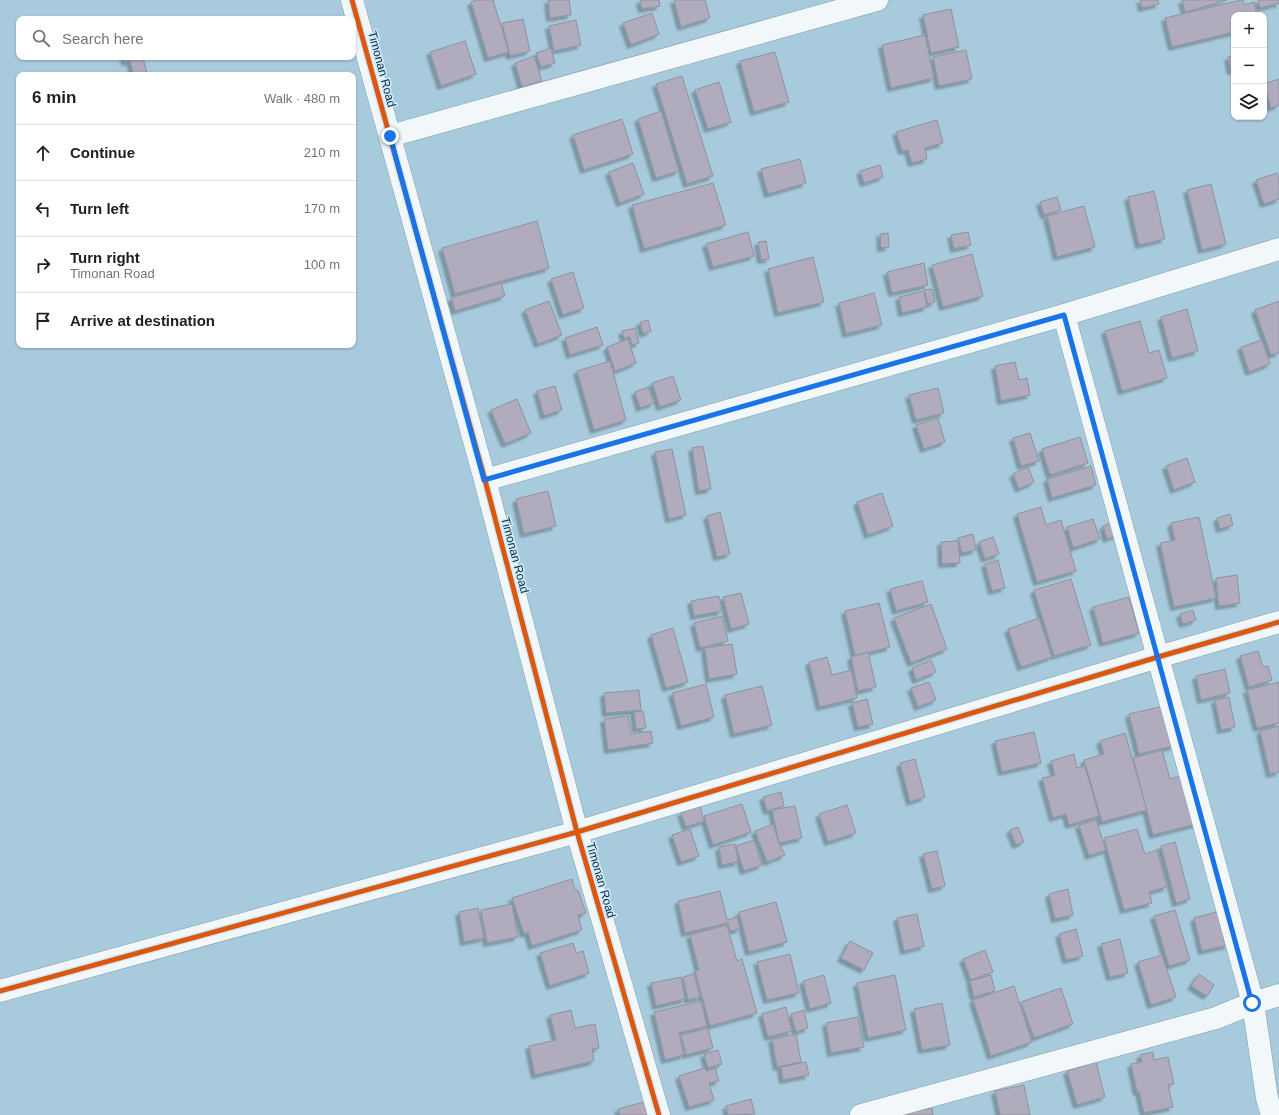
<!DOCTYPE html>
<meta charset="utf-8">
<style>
:root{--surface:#fff;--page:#f6f6f6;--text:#202124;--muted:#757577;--line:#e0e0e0}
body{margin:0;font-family:Helvetica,sans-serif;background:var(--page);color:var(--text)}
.controls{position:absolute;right:12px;top:12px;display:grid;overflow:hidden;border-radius:8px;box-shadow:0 1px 3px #0004}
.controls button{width:36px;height:36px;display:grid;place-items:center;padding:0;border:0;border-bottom:1px solid var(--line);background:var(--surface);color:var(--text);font:20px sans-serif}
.stop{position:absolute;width:12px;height:12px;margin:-9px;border:3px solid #1a73e8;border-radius:50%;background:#fff}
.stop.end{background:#1a73e8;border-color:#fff;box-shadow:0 1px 4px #0008}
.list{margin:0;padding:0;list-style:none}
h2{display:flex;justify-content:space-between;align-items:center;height:52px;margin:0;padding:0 16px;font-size:17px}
h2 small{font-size:13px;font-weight:400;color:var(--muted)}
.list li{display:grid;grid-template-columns:26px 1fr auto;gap:12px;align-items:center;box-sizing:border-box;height:56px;padding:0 16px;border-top:1px solid var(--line)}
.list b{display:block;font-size:15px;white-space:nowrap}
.list p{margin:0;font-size:13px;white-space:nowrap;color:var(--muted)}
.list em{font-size:13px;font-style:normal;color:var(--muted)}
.icon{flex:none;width:22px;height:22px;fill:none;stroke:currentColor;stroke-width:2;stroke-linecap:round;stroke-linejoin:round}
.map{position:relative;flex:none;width:1279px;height:1115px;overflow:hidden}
.search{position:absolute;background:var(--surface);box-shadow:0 1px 3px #0004;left:16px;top:16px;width:340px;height:44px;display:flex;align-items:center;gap:10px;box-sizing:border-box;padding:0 14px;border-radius:8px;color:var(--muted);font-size:15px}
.panel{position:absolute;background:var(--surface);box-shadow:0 1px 3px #0004;left:16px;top:72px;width:340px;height:276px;border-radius:8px}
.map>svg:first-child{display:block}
.building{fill:#b1acbd;stroke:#8d929f;filter:url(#shadow)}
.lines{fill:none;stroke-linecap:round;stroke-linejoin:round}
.minor-casing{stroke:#839ead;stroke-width:23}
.tertiary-casing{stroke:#839ead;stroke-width:23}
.minor{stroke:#f2f7fa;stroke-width:22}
.tertiary{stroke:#f2f7fa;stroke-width:22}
.cycleway-casing{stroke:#ceecfe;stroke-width:8}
.cycleway{stroke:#dd570e;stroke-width:5}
.route{stroke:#1a73e8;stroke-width:5}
.labels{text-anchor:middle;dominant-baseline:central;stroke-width:3;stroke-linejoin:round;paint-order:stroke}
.street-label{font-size:12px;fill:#112b38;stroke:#ceecfe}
</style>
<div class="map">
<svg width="1279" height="1115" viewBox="0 0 1279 1115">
<defs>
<filter id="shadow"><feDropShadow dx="-3.5" dy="3.5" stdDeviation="1" flood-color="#0004"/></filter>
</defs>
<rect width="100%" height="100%" fill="#a8cadd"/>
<!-- building -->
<g class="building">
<polygon points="477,0 493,0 509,52 488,58 471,2"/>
<polygon points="548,0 569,0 571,15 550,18"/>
<polygon points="640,0 659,0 660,6 642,9"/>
<polygon points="674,0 705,0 710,18 681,27"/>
<polygon points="1140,0 1158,0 1159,4 1142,8"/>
<polygon points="1182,0 1227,0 1185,12"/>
<polygon points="1241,0 1243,0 1244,5 1254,2 1257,15 1234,15 1234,32 1172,47 1165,18"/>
<polygon points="1258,0 1279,0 1279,5 1279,3 1260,8"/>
<polygon points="951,9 959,47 931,53 923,15"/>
<polygon points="652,13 659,34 631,45 623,23"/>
<polygon points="523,19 530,51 510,56 502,23"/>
<polygon points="576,20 581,45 554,51 549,26"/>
<polygon points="925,35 934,78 891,88 882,45"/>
<polygon points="465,41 476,74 441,86 430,52"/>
<polygon points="551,48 555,63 541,67 536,53"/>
<polygon points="966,50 972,79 939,86 933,57"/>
<polygon points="775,52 789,102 754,112 740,61"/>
<polygon points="534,56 542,81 522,87 515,63"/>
<polygon points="1234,56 1234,71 1231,71 1228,57"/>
<polygon points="124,57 145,57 143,58 147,73 134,75 130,61 125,62"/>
<polygon points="682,76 713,176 687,184 656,84"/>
<polygon points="1279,79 1279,105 1271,108 1264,84"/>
<polygon points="719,82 731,122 708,129 695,90"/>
<polygon points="661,111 679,171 656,178 638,119"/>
<polygon points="622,119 633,154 584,170 573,135"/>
<polygon points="937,120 943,143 925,148 927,159 912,163 908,150 902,151 896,132"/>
<polygon points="800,159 806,183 768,194 761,169"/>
<polygon points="633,163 644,194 620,203 609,172"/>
<polygon points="880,165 883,177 864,183 860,171"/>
<polygon points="1277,173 1279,178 1279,199 1264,204 1256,180"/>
<polygon points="713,183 726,225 644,249 632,205"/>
<polygon points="1211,184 1226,244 1202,250 1187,190"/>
<polygon points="1154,191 1165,239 1139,245 1128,197"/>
<polygon points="1057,197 1061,210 1044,215 1040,202"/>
<polygon points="1084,206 1095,247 1057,257 1047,216"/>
<polygon points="537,221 549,268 455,294 442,248"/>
<polygon points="748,232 754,256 713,267 706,244"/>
<polygon points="968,232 971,245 954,249 951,235"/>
<polygon points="888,233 889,247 881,248 880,234"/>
<polygon points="766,241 769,259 761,260 758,242"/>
<polygon points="972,254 983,296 943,307 932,265"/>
<polygon points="813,257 824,302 778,313 768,269"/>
<polygon points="924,263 928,285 892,293 887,272"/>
<polygon points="573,272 584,308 563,315 551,279"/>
<polygon points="501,283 505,296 455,311 451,298"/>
<polygon points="932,289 935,302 928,304 924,290"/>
<polygon points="924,291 927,307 902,313 899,297"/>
<polygon points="874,293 882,325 846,334 839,303"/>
<polygon points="549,301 562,335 538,344 525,310"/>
<polygon points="1279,301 1279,353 1271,355 1255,310"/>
<polygon points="1187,309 1198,351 1172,358 1161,317"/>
<polygon points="648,320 651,331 643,334 640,322"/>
<polygon points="1140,321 1149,353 1159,350 1167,378 1122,391 1105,331"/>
<polygon points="597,327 603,345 570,355 565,338"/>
<polygon points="635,328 639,343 632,345 630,337 624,338 622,331"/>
<polygon points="628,339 636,363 615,371 607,347"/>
<polygon points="1262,340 1270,364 1249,372 1241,347"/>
<polygon points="610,361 626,420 594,430 577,371"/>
<polygon points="1015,362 1019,380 1027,378 1030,395 1001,401 995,366"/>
<polygon points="673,376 681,400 660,407 652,383"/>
<polygon points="555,386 562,410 544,416 537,391"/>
<polygon points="648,387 654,403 640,408 635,392"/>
<polygon points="938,388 944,413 916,420 909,395"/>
<polygon points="517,399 531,433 505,444 491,410"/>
<polygon points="938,418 945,442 924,449 916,425"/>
<polygon points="1030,433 1039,461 1021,466 1013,438"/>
<polygon points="1080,437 1088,463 1050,475 1042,449"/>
<polygon points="703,446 711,489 699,491 692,448"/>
<polygon points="672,449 686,515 669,519 655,452"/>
<polygon points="1187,458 1195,482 1174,490 1166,466"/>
<polygon points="1091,466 1096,485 1052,498 1047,479"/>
<polygon points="1028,467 1034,482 1019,489 1013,474"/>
<polygon points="548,491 556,526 524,534 516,499"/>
<polygon points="882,493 893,526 868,535 857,502"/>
<polygon points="1041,507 1046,525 1061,520 1076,571 1037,582 1017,514"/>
<polygon points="720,512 730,554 717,557 707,516"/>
<polygon points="1230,514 1233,525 1220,529 1217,518"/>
<polygon points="1199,517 1216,598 1174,607 1160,543 1175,540 1171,523"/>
<polygon points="1093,519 1100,539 1073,548 1067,527"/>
<polygon points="1118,520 1122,533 1107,539 1103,526"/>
<polygon points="973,534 976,550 962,553 958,538"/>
<polygon points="993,537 999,554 985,559 979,542"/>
<polygon points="958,541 960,563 942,564 941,542"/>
<polygon points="998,560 1005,588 992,591 985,564"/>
<polygon points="1237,575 1240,603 1219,606 1216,578"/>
<polygon points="1071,579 1091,645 1054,656 1034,590"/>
<polygon points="922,581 928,602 896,611 890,589"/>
<polygon points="741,593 749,624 731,629 723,597"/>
<polygon points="719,596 722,611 694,616 691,601"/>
<polygon points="1129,597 1139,633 1103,643 1093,607"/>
<polygon points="879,603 890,647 855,656 845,611"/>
<polygon points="931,604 947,649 911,663 894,618"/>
<polygon points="1193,610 1196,620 1183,624 1180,614"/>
<polygon points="722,616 728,641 700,648 694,623"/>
<polygon points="1039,618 1052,657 1021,667 1008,629"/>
<polygon points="673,628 688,682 666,688 651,635"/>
<polygon points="732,644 737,674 709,679 705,648"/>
<polygon points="1258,651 1263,667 1268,666 1272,680 1249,687 1240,656"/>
<polygon points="868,652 876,687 858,691 851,657"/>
<polygon points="827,657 832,675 851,670 857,698 820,707 809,662"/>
<polygon points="931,660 936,672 916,680 912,668"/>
<polygon points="1225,669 1230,693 1201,700 1196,676"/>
<polygon points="929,682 936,700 918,707 911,688"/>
<polygon points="1279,682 1279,723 1257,728 1247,690"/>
<polygon points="706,684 714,717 681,726 672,693"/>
<polygon points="762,686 772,725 734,734 725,695"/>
<polygon points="639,690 641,710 606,713 604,693"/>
<polygon points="1229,697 1235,727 1221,730 1215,700"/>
<polygon points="867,699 873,724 858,727 852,703"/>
<polygon points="1164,706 1174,746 1139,754 1129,714"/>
<polygon points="643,711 646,728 636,729 634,712"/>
<polygon points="628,716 631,734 651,731 653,743 608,750 604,719"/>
<polygon points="1279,726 1279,772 1270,774 1260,731"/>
<polygon points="1034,732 1041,763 1002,772 995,741"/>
<polygon points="1125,733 1147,810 1102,822 1084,760 1104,754 1100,741"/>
<polygon points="1162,750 1170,779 1187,774 1200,823 1153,835 1133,758"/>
<polygon points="1074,754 1077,768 1085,766 1099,816 1069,825 1066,814 1053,818 1042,778 1055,775 1051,761"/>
<polygon points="915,759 925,797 910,802 900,763"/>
<polygon points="781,792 784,806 767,811 763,797"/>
<polygon points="742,804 751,832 713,845 704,816"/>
<polygon points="847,805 856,833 828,842 819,814"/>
<polygon points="700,806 704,821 686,827 681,813"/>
<polygon points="795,806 802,838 779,843 772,810"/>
<polygon points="1096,820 1106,850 1089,856 1079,825"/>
<polygon points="773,824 779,843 785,855 767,862 755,831"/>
<polygon points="1018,827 1024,842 1016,845 1010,830"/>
<polygon points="690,829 699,856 681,862 672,835"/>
<polygon points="1137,829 1145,854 1157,850 1167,887 1149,892 1152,903 1124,910 1104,838"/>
<polygon points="754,840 762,865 744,871 736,846"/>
<polygon points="1175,842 1190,899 1176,903 1161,846"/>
<polygon points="735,844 738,862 722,865 719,847"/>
<polygon points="937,851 945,886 932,889 923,854"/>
<polygon points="572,879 575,890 578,890 586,913 578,915 582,930 532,946 528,932 524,934 512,898"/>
<polygon points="1068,889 1073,915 1055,919 1049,894"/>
<polygon points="720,891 727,920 737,917 740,929 730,931 728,923 685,933 678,901"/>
<polygon points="776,902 787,942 749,952 739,912"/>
<polygon points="512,904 518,937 487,943 481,910"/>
<polygon points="478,908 484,938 464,942 459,912"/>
<polygon points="1175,910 1190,960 1169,966 1154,916"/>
<polygon points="1220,911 1228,945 1202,951 1194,918"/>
<polygon points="917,914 924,946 904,951 897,918"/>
<polygon points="727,925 737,961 742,959 757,1013 710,1026 695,971 699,970 690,935"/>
<polygon points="1076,929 1083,956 1066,960 1059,934"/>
<polygon points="1120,939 1128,973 1110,977 1101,944"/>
<polygon points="850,941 873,953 864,970 841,958"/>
<polygon points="573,943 576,953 583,951 589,973 550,986 540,953"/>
<polygon points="985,950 993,972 971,980 963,959"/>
<polygon points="790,954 799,993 767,1000 757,962"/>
<polygon points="1162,955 1176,997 1151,1005 1138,962"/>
<polygon points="694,974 700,997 688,1000 683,977"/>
<polygon points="1199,974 1214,985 1207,996 1191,986"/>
<polygon points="824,975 831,1003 810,1009 803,981"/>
<polygon points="895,975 906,1030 868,1038 857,983"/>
<polygon points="991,975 995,991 974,997 970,981"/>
<polygon points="681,977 685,999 656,1006 651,983"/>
<polygon points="1014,986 1032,1042 991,1056 973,1000"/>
<polygon points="1061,988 1073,1024 1034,1038 1021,1002"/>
<polygon points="701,1001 707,1026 679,1033 684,1055 665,1060 654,1012"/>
<polygon points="942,1003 950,1045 922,1050 914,1009"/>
<polygon points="786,1007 792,1031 768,1037 762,1014"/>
<polygon points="571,1010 575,1028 595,1024 599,1048 592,1049 594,1061 535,1075 529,1046 556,1040 550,1015"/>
<polygon points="804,1010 808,1028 796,1032 791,1014"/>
<polygon points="858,1017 864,1047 831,1053 826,1023"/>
<polygon points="708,1028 713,1048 686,1055 681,1035"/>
<polygon points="796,1034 801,1062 777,1067 772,1039"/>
<polygon points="718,1050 722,1064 708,1068 704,1054"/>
<polygon points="1153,1052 1154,1060 1168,1057 1174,1084 1168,1085 1173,1107 1144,1113 1139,1091 1137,1092 1131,1064 1142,1062 1140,1055"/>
<polygon points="806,1062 809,1075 783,1080 781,1067"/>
<polygon points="1096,1062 1105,1097 1077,1105 1067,1071"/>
<polygon points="705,1068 706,1071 715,1068 719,1081 709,1083 714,1100 689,1107 679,1076"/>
<polygon points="1024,1085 1030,1115 1000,1115 995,1091"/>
<polygon points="751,1099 755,1114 728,1115 726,1106"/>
<polygon points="651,1100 656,1115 620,1115 618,1109"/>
<polygon points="932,1108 933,1115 897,1115"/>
</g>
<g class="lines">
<!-- minor casing -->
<g class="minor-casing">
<g id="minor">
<polyline points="390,136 877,0"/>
<polyline points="1064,315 1253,1003 1267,1098 1272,1115"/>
<polyline points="485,480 1064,315 1279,249"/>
<polyline points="0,991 577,832 1158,657 1279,622"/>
<polyline points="861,1115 1216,1018 1253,1003 1279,995"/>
</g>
</g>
<!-- tertiary casing -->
<g class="tertiary-casing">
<polyline id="tertiary" points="352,0 485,480 577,832 659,1115"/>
</g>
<!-- minor -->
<use href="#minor" class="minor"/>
<!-- tertiary -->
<use href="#tertiary" class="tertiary"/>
<!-- cycleway casing -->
<g class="cycleway-casing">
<g id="cycleway">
<polyline points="352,0 485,480 577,832 659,1115"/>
<polyline points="0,991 577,832 1158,657 1279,622"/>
</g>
</g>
<!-- cycleway -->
<use href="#cycleway" class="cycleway"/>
</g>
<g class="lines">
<!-- route -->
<polyline class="route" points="390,136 484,480 1064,315 1252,1003"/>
</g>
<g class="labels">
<!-- street labels -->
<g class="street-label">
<text transform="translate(382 69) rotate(75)">Timonan Road</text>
<text transform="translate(515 555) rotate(75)">Timonan Road</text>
<text transform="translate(601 880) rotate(74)">Timonan Road</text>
</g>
</g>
</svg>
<div class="controls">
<button>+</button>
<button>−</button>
<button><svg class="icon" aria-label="layers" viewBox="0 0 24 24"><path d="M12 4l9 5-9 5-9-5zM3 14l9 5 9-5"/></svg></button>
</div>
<div class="stop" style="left:1252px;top:1003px"></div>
<div class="stop end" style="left:390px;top:136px"></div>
<div class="search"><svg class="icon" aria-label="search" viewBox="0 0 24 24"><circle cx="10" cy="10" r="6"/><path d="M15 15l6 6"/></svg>Search here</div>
<section class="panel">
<h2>6 min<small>Walk · 480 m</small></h2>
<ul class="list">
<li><svg class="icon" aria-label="ahead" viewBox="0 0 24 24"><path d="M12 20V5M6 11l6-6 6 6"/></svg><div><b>Continue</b></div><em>210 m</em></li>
<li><svg class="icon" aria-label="left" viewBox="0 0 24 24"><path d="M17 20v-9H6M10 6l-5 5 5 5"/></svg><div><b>Turn left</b></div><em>170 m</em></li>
<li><svg class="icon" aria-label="right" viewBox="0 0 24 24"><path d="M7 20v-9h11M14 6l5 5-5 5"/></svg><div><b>Turn right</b><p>Timonan Road</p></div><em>100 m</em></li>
<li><svg class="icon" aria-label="arrive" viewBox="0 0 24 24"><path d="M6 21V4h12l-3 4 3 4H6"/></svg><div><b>Arrive at destination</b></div></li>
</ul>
</section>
</div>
